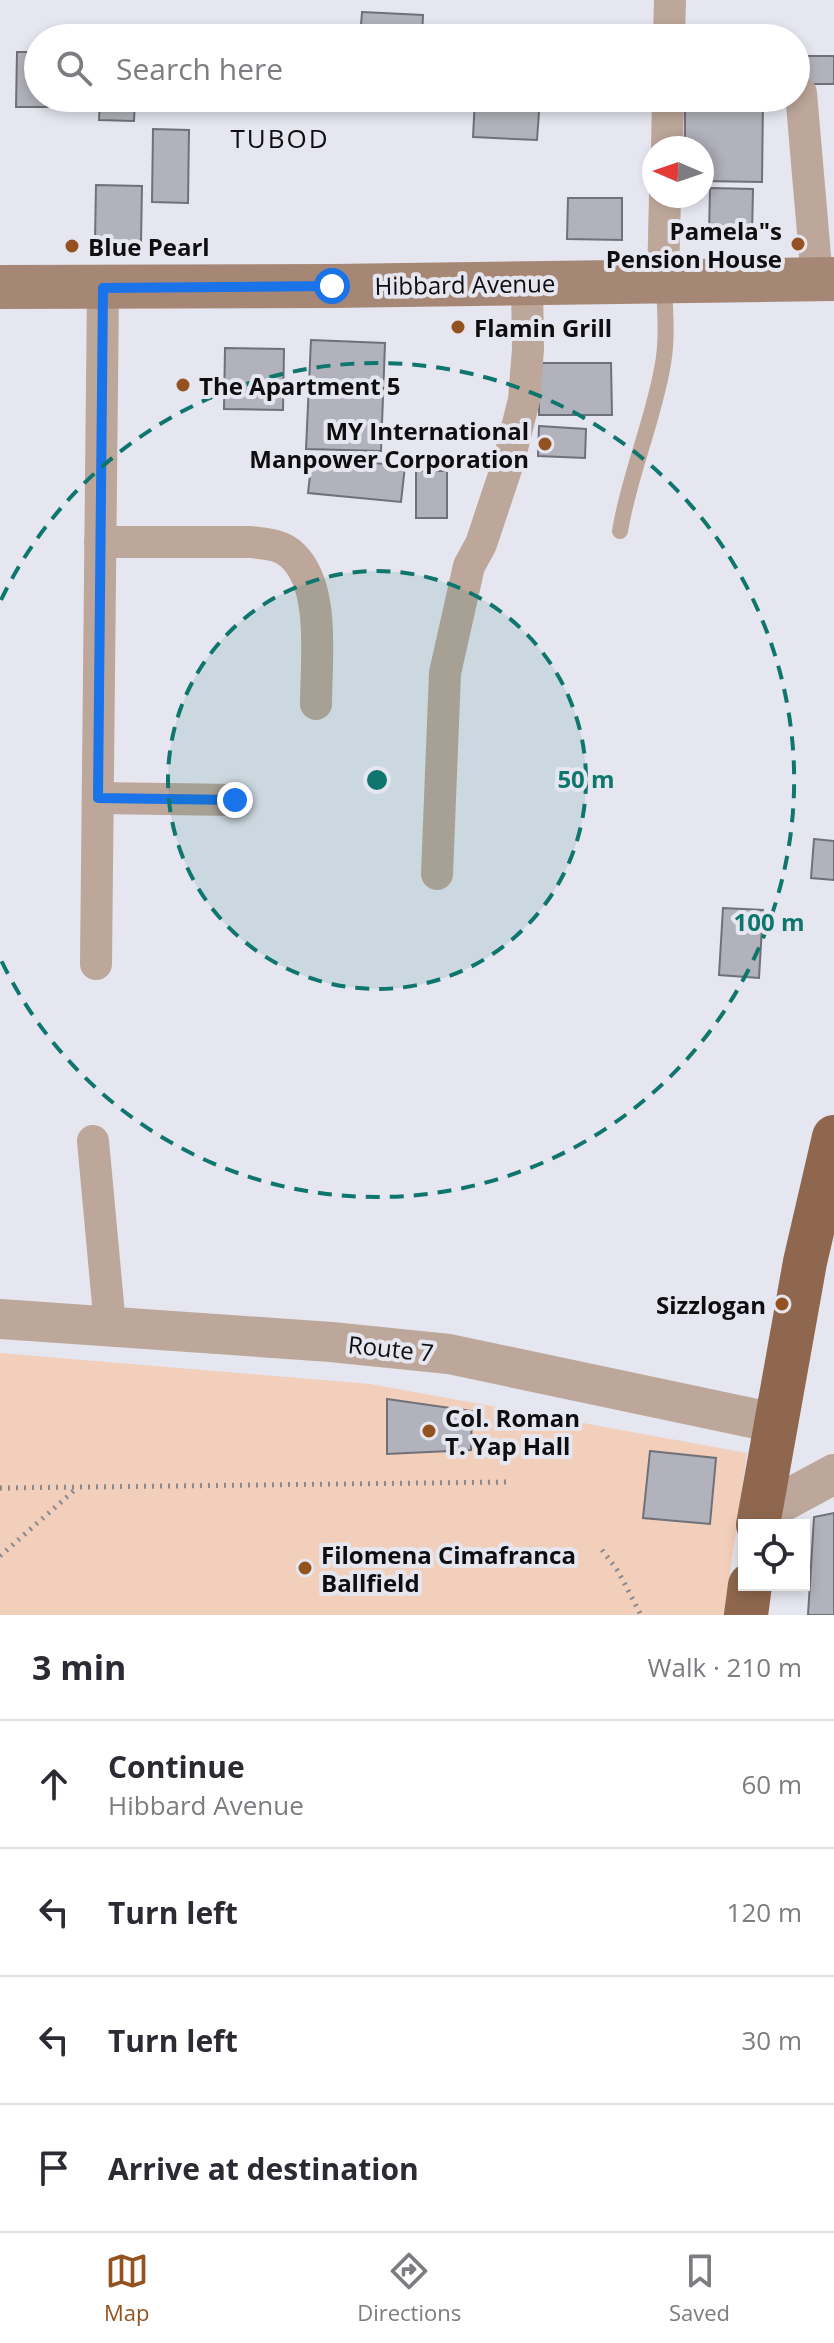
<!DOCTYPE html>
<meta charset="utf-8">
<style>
:root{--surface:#fff;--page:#f2f2f3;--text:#2b2b33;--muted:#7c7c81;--line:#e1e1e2;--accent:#945221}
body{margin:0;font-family:"Open Sans",sans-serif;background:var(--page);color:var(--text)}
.controls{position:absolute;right:24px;bottom:24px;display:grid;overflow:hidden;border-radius:0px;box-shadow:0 4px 12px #0003}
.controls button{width:72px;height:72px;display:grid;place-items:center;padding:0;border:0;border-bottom:2px solid var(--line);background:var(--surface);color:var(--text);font:40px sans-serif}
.compass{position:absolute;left:642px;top:136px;width:72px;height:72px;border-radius:50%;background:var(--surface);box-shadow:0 4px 12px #0003;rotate:272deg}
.stop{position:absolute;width:24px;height:24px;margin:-18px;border:6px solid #1a73e8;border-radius:50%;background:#fff}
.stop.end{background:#1a73e8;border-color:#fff;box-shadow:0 2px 8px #0008}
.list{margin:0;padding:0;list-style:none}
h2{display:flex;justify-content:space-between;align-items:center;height:104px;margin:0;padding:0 32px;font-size:34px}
h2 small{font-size:26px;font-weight:400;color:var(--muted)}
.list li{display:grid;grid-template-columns:52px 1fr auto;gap:24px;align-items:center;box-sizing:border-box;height:128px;padding:0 32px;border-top:2px solid var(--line)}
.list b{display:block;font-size:30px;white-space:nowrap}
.list p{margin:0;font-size:26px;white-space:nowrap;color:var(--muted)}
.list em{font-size:26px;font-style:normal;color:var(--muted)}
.icon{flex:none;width:44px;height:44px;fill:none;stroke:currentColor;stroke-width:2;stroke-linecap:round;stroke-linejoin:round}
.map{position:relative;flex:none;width:834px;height:1615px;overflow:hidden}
.search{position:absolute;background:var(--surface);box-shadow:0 4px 12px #0003;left:24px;right:24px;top:24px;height:88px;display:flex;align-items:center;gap:20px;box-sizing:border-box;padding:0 28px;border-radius:44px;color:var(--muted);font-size:30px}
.sheet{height:616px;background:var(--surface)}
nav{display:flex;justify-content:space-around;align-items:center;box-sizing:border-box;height:112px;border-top:2px solid var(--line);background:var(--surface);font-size:22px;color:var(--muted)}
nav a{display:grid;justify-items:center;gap:4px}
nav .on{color:var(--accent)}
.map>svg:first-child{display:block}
.green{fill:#f1cfba}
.building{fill:#b1b2bb;stroke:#707079;stroke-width:2}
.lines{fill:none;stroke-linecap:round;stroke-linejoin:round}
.path{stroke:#898990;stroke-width:5;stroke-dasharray:2 6;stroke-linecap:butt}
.service{stroke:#bca79a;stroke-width:16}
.minor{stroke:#bca79a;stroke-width:32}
.tertiary{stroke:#bca79a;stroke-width:40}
.secondary{stroke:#a68775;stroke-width:44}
.trunk{stroke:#8e674e;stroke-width:44}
.route{stroke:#1a73e8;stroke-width:10}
.ring{fill:none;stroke:#0f766e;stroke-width:4;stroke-dasharray:14 10}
.poi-dot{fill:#945221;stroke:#e5e6ef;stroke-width:3}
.labels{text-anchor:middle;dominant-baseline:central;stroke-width:8;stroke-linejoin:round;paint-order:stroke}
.poi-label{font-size:24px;font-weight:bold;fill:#0e0e11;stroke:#e5e6ef;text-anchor:start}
.street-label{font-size:24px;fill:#0e0e11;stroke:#e5e6ef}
.neighbourhood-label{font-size:26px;letter-spacing:2px;fill:#0e0e11;stroke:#e5e6ef}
.centre{fill:#0f766e;stroke:#e5e6ef;stroke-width:4}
.ring-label{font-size:24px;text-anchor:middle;font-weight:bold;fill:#0f766e;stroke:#e5e6ef;stroke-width:8;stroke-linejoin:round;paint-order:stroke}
</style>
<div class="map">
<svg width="834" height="1615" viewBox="0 0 834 1615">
<rect width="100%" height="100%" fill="#e5e6ef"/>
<!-- green -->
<polygon class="green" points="0,1353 370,1384 747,1453 724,1615 0,1615"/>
<!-- building -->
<g class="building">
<polygon points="362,12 423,15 422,38 360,38"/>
<polygon points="17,52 38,52 38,98 53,98 52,107 16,107"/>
<rect x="802" y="56" width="32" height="28"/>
<polygon points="100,98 135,98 134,121 99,120"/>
<polygon points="368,98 419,98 419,101"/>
<polygon points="475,98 540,98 537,140 473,137"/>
<polygon points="685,98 763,98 762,182 702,181 702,148 685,148"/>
<polygon points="153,129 189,130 188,203 152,202"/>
<polygon points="96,185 142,186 141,242 95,241"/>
<polygon points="710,188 753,189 752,235 709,235"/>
<polygon points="568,198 622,198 622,240 567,239"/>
<polygon points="311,340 385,343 381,451 306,449"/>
<polygon points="225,348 284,349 283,410 224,409"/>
<polygon points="539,363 611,363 612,415 539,415"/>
<polygon points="539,426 586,429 585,458 538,456"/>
<polygon points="312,457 405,466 401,502 308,493"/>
<rect x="416" y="471" width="31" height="47"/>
<polygon points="814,839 834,841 834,880 811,878"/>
<polygon points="723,908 763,910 759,978 719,975"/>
<polygon points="387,1399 472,1411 471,1450 387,1454"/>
<polygon points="650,1451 716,1458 710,1524 643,1518"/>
<polygon points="834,1513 834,1615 808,1615 814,1517"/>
</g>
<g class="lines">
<!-- path -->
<g class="path">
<polyline points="0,1488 510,1482"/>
<polyline points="602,1550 618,1571 641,1615"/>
<polyline points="0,1556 77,1488"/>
</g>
<!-- service -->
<path class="service" d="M 620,531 C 629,476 652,424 662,369 C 668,341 665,312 664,283"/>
<!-- minor -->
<g class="minor">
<polyline points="669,38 670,0"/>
<polyline points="801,93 817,279"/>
<polyline points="667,148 668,98"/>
<polyline points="663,281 665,196"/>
<path d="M 100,542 L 251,542 C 265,544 281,544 292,555 C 326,586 316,661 316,704"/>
<polyline points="98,798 235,800"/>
<polyline points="437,874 445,673 469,566 481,544 509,460 524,400 528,349 527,283"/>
<polyline points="96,964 103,288"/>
<polyline points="93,1141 110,1326"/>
</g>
<!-- tertiary -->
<g class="tertiary">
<polyline points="0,1319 331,1342 449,1354 775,1423"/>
<polyline points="760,1514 834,1474"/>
</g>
<!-- secondary -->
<polyline class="secondary" points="0,287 332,286 834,279"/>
<!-- trunk -->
<g class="trunk">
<polyline points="758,1525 805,1262 834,1137"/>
<polyline points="746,1615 750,1585"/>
</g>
</g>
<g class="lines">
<!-- route -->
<polyline class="route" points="235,800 98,798 103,288 332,286"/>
</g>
<!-- distance rings -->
<circle cx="377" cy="780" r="209" fill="#0f766e" fill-opacity=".12"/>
<g class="ring">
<circle cx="377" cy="780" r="209"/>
<path d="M1 600A417 417 0 1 1 1 960"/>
</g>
<!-- markers -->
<g class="poi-dot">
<circle cx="798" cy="244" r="8"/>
<circle cx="72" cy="246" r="8"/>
<circle cx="458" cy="327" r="8"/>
<circle cx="183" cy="385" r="8"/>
<circle cx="545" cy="444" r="8"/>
<circle cx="782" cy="1304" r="8"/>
<circle cx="429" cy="1431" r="8"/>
<circle cx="305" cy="1568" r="8"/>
</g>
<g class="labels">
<!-- poi labels -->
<g class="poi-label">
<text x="782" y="230" text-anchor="end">Pamela"s<tspan x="782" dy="28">Pension House</tspan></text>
<text x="88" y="246">Blue Pearl</text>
<text x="474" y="327">Flamin Grill</text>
<text x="199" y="385">The Apartment 5</text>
<text x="529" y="430" text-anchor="end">MY International<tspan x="529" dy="28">Manpower Corporation</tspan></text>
<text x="766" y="1304" text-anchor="end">Sizzlogan</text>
<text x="445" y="1417">Col. Roman<tspan x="445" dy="28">T. Yap Hall</tspan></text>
<text x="321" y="1554">Filomena Cimafranca<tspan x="321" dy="28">Ballfield</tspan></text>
</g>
<!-- street labels -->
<g class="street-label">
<text transform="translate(465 284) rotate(-1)">Hibbard Avenue</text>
<text transform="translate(391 1348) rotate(6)">Route 7</text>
</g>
<!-- neighbourhood labels -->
<g class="neighbourhood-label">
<text x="280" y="138">TUBOD</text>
</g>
</g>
<circle cx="377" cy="780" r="12" class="centre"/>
<g class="ring-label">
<text x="586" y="788">50 m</text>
<text x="769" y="931">100 m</text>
</g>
</svg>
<div class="controls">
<button><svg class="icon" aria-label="locate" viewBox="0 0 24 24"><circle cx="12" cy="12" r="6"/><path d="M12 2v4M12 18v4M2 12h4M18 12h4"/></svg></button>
</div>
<svg class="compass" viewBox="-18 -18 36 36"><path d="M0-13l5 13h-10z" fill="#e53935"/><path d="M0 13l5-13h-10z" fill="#7c7c81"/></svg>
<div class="stop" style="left:332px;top:286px"></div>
<div class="stop end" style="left:235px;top:800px"></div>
<div class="search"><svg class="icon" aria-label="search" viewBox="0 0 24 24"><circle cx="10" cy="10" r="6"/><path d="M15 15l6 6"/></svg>Search here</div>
</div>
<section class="sheet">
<h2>3 min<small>Walk · 210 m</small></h2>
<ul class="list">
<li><svg class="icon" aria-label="ahead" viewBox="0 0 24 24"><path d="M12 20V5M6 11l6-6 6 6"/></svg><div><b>Continue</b><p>Hibbard Avenue</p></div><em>60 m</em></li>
<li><svg class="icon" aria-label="left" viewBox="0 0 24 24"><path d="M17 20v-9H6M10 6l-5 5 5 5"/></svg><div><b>Turn left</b></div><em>120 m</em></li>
<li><svg class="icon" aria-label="left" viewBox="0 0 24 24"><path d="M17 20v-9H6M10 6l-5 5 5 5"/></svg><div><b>Turn left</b></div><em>30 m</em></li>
<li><svg class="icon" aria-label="arrive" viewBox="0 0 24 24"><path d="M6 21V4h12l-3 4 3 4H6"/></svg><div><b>Arrive at destination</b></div></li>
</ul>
</section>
<nav>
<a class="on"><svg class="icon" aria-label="map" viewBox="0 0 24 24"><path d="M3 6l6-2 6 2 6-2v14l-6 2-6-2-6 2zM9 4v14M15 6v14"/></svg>Map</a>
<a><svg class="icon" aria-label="directions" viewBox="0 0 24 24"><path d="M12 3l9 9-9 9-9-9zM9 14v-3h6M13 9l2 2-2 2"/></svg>Directions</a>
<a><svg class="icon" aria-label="saved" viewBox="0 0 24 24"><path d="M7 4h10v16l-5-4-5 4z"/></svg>Saved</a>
</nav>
